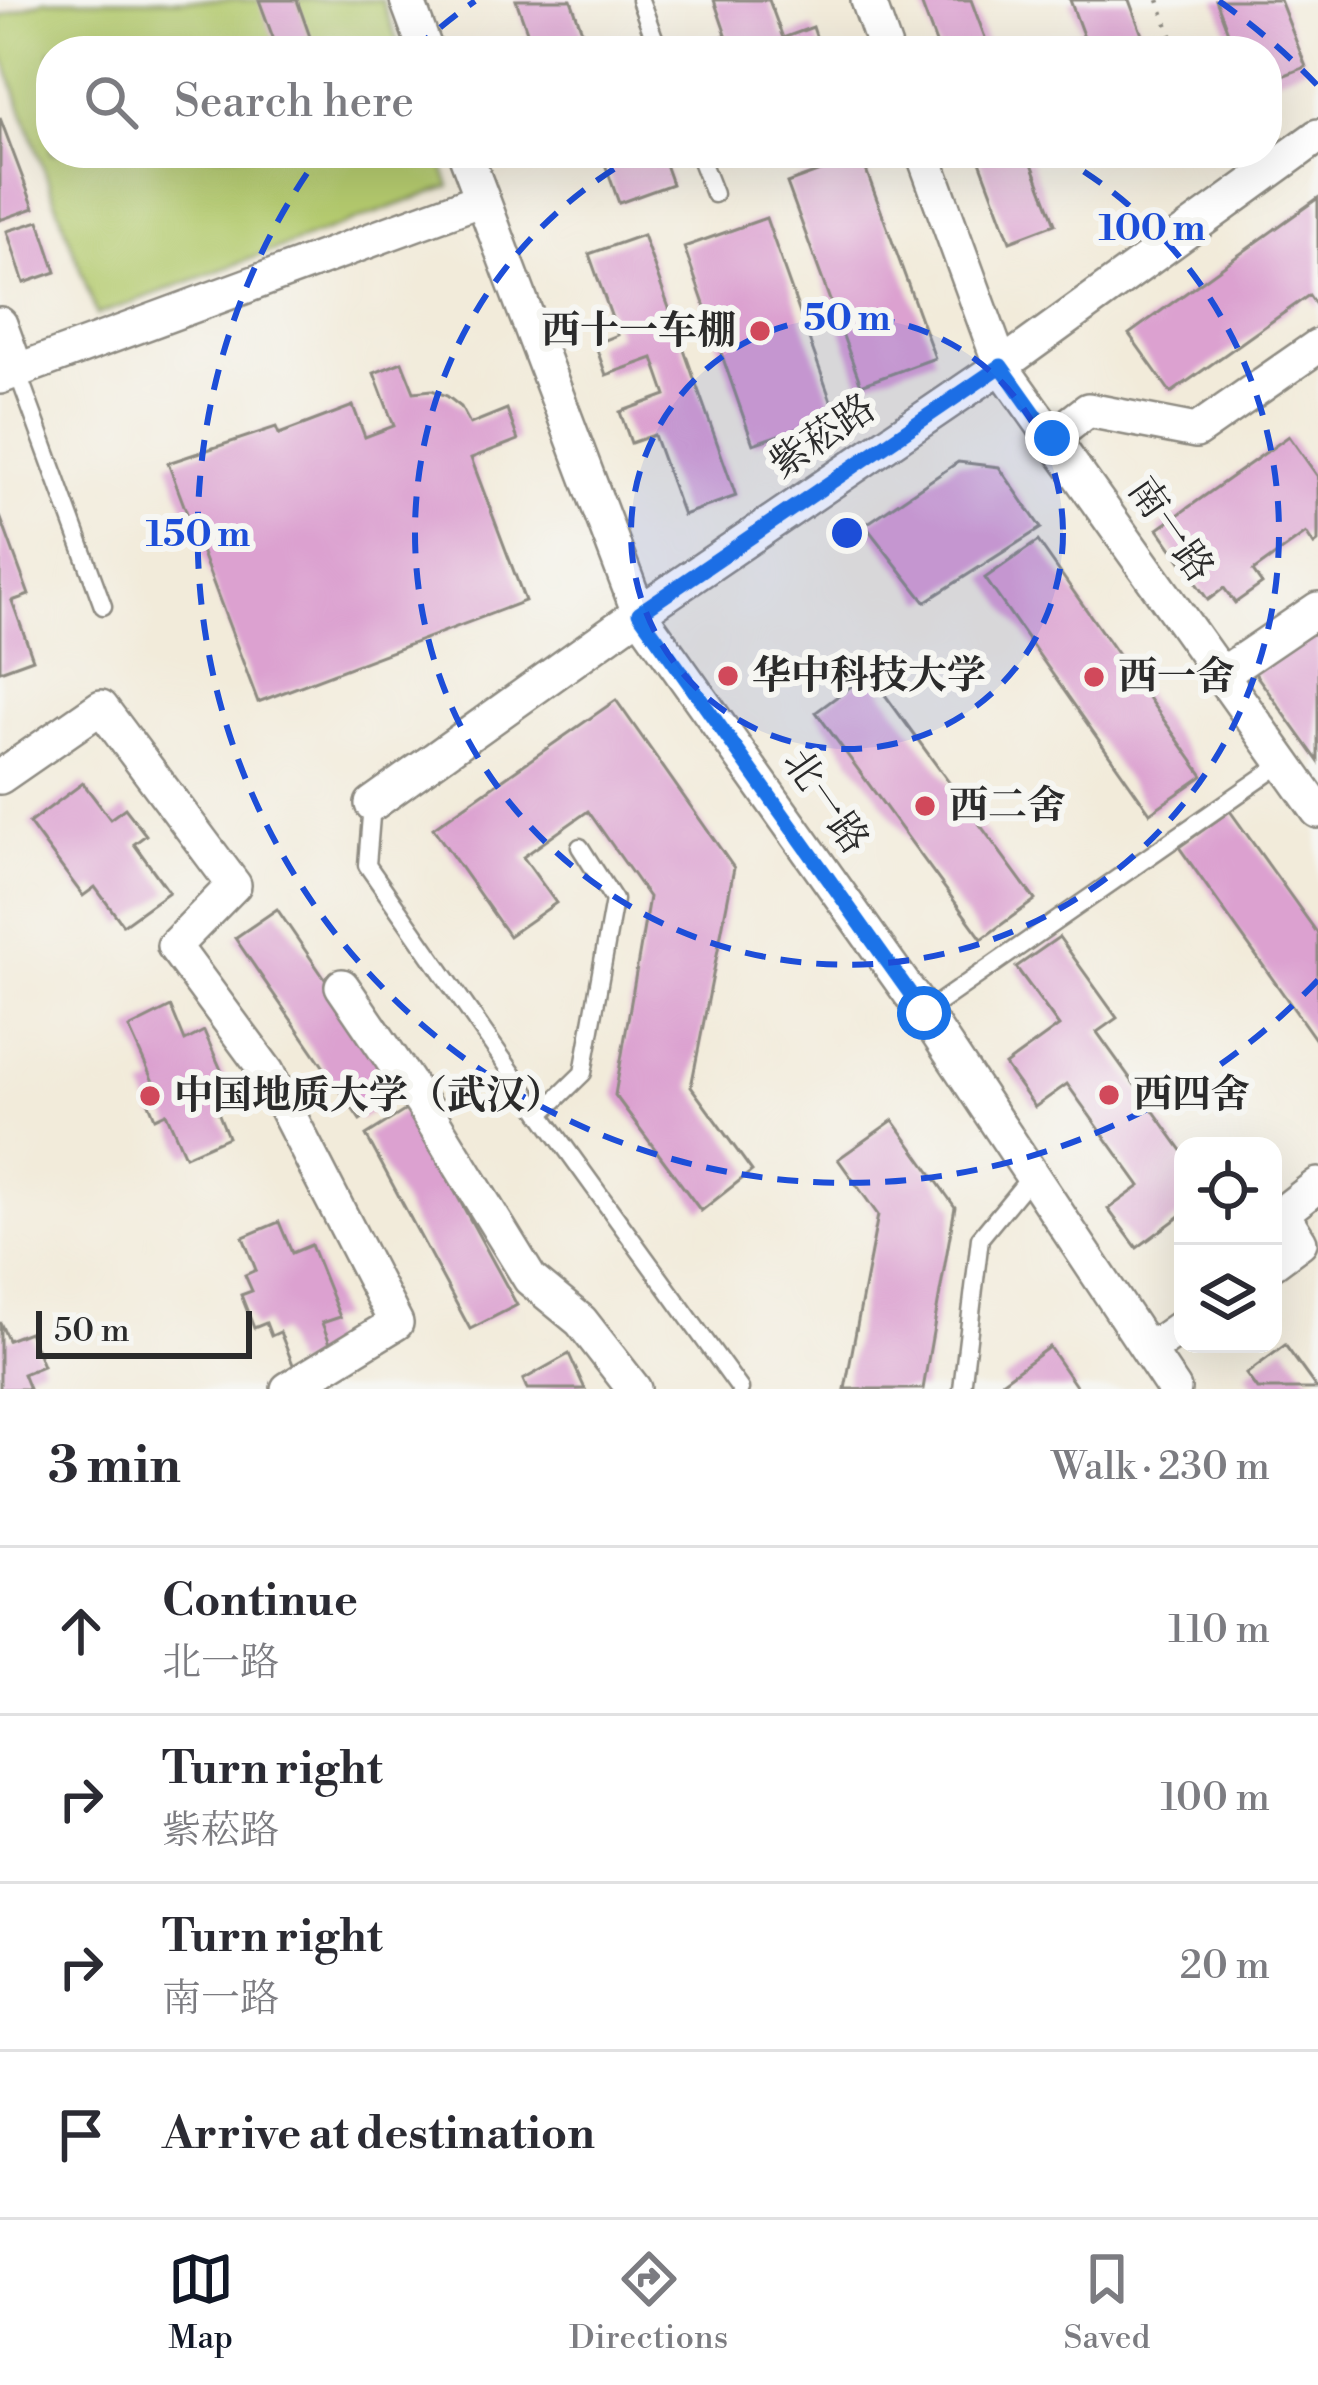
<!DOCTYPE html>
<meta charset="utf-8">
<style>
:root{--surface:#fff;--page:#f2f2f3;--text:#2b2b33;--muted:#7c7c81;--line:#e1e1e2;--accent:#111827}
body{margin:0;font-family:"Libre Bodoni","Noto Serif SC",serif;background:var(--page);color:var(--text)}
.controls{position:absolute;right:36px;bottom:36px;display:grid;overflow:hidden;border-radius:24px;box-shadow:0 12px 48px #0002}
.controls button{width:108px;height:108px;display:grid;place-items:center;padding:0;border:0;border-bottom:3px solid var(--line);background:var(--surface);color:var(--text);font:60px sans-serif}
.scale{position:absolute;left:36px;bottom:30px;width:216px;box-sizing:border-box;padding-left:12px;border:6px solid #2b2b2b;border-top:0;font-size:33px;line-height:42px;white-space:nowrap;color:#2b2b2b;-webkit-text-stroke:9px #f6f6f2;paint-order:stroke}
.stop{position:absolute;width:36px;height:36px;margin:-27px;border:9px solid #1a73e8;border-radius:50%;background:#fff}
.stop.end{background:#1a73e8;border-color:#fff;box-shadow:0 3px 12px #0008}
.list{margin:0;padding:0;list-style:none}
h2{display:flex;justify-content:space-between;align-items:center;height:156px;margin:0;padding:0 48px;font-size:51px}
h2 small{font-size:39px;font-weight:400;color:var(--muted)}
.list li{display:grid;grid-template-columns:78px 1fr auto;gap:36px;align-items:center;box-sizing:border-box;height:168px;padding:0 48px;border-top:3px solid var(--line)}
.list b{display:block;font-size:45px;white-space:nowrap}
.list p{margin:0;font-size:39px;white-space:nowrap;color:var(--muted)}
.list em{font-size:39px;font-style:normal;color:var(--muted)}
.icon{flex:none;width:66px;height:66px;fill:none;stroke:currentColor;stroke-width:2;stroke-linecap:round;stroke-linejoin:round}
.map{position:relative;flex:none;width:1318px;height:1389px;overflow:hidden}
.search{position:absolute;background:var(--surface);box-shadow:0 12px 48px #0002;left:36px;right:36px;top:36px;height:132px;display:flex;align-items:center;gap:30px;box-sizing:border-box;padding:0 42px;border-radius:48px;color:var(--muted);font-size:45px}
.sheet{height:828px;background:var(--surface)}
nav{display:flex;justify-content:space-around;align-items:center;box-sizing:border-box;height:168px;border-top:3px solid var(--line);background:var(--surface);font-size:33px;color:var(--muted)}
nav a{display:grid;justify-items:center;gap:6px}
nav .on{color:var(--accent)}
.map>svg:first-child{display:block}
.green{fill:#b4ca6e;stroke:#707a4c;stroke-width:3}
.building{fill:#dca1d0}
.lines{fill:none;stroke-linecap:round;stroke-linejoin:round}
.lane-casing{stroke:#8e8b82;stroke-width:21}
.street-casing{stroke:#8e8b82;stroke-width:38}
.path{stroke:#8e8b82;stroke-width:4.5;stroke-dasharray:3 9;stroke-linecap:butt}
.lane{stroke:#fff;stroke-width:16}
.street{stroke:#fff;stroke-width:33}
.route{stroke:#1a73e8;stroke-width:15}
.ring{fill:none;stroke:#1d4ed8;stroke-width:6;stroke-dasharray:21 15}
.poi-dot{fill:#d1495b;stroke:#f6f6f2;stroke-width:4.5}
.labels{text-anchor:middle;dominant-baseline:central;stroke-width:12;stroke-linejoin:round;paint-order:stroke}
.poi-label{font-size:39px;font-weight:bold;fill:#2b2b2b;stroke:#f6f6f2;text-anchor:start}
.street-label{font-size:39px;fill:#2b2b2b;stroke:#f6f6f2}
.centre{fill:#1d4ed8;stroke:#f6f6f2;stroke-width:6}
.ring-label{font-size:36px;text-anchor:middle;font-weight:bold;fill:#1d4ed8;stroke:#f6f6f2;stroke-width:12;stroke-linejoin:round;paint-order:stroke}
</style>
<div class="map">
<svg width="1318" height="1389" viewBox="0 0 1318 1389">
<rect width="100%" height="100%" fill="#f6f6f2"/>
<filter id="ink" filterUnits="userSpaceOnUse"><feTurbulence type="fractalNoise" baseFrequency=".00833" numOctaves="2"/><feDisplacementMap in="SourceGraphic" scale="24" xChannelSelector="R" yChannelSelector="G"/><feConvolveMatrix kernelMatrix="1 2 1 2 8 2 1 2 1" color-interpolation-filters="sRGB"/></filter>
<filter id="wash" filterUnits="userSpaceOnUse"><feTurbulence type="fractalNoise" baseFrequency=".004" numOctaves="4" result="noise"/><feDisplacementMap in="SourceGraphic" scale="48" xChannelSelector="R" yChannelSelector="G"/><feGaussianBlur stdDeviation="2.7" result="paint"/><feColorMatrix in="noise" values="0 0 0 0 0 0 0 0 0 0 0 0 0 0 0 0 0 1.4 0 .05"/><feComposite in="paint" operator="in"/></filter>
<g filter="url(#wash)">
<rect width="100%" height="100%" fill="#f2ebda"/>
<!-- green -->
<polygon class="green" points="46,0 382,0 401,51 51,51 51,153 438,153 450,186 97,315 0,49 0,17"/>
<g id="blocks">
<!-- building -->
<g class="building">
<polygon points="259,0 297,0 315,51 278,51"/>
<polygon points="516,0 571,0 589,51 534,51"/>
<polygon points="714,0 769,0 783,38 813,27 821,51 700,51 698,45 726,35"/>
<polygon points="920,0 971,0 990,51 939,51"/>
<polygon points="1070,0 1129,0 1148,51 1089,51"/>
<polygon points="1216,0 1280,0 1306,67 1267,82 1267,51 1235,51"/>
<polygon points="0,118 34,208 0,220"/>
<polygon points="601,153 661,153 672,184 619,203"/>
<polygon points="977,153 1028,153 1055,224 1010,241"/>
<polygon points="861,156 935,358 861,385 787,183"/>
<polygon points="1318,198 1318,308 1309,295 1171,393 1129,334"/>
<polygon points="766,218 836,415 753,444 684,247"/>
<polygon points="39,221 56,272 24,283 7,231"/>
<polygon points="643,235 736,496 683,515 654,435 631,443 620,412 666,395 653,358 606,375 595,344 618,335 589,254"/>
<polygon points="402,362 414,392 432,390 447,396 461,407 470,424 507,409 518,440 471,458 525,601 258,702 168,463 276,427 279,434 353,406 365,437 394,426 374,373"/>
<polygon points="1289,436 1318,477 1318,542 1314,545 1306,533 1253,571 1262,584 1235,603 1224,588 1208,600 1158,529"/>
<polygon points="958,462 999,467 1041,528 925,602 865,525"/>
<polygon points="0,516 29,595 12,601 33,659 0,671"/>
<polygon points="1038,541 1203,776 1150,813 985,578"/>
<polygon points="1318,622 1318,761 1252,669"/>
<polygon points="869,673 1035,900 982,939 816,712"/>
<polygon points="616,700 734,868 691,1087 752,1171 701,1211 615,1095 649,897 588,811 523,857 556,903 509,936 433,828"/>
<polygon points="83,783 110,819 125,808 146,835 134,844 169,892 123,925 95,887 83,896 29,823"/>
<polygon points="1230,811 1318,934 1318,1043 1179,847"/>
<polygon points="277,909 402,1092 360,1120 235,938"/>
<polygon points="1059,937 1117,1018 1097,1032 1183,1152 1183,1214 1137,1248 1108,1209 1140,1186 1067,1084 1035,1107 1005,1065 1059,1026 1016,967"/>
<polygon points="171,1007 185,1041 204,1031 236,1104 218,1112 228,1137 185,1156 166,1113 155,1118 143,1089 154,1084 129,1028"/>
<polygon points="409,1108 517,1305 470,1329 366,1135"/>
<polygon points="893,1120 955,1207 923,1389 845,1389 878,1215 838,1159"/>
<polygon points="279,1222 292,1253 311,1245 340,1317 322,1323 333,1351 294,1367 280,1332 271,1336 266,1323 254,1328 241,1295 252,1291 245,1275 256,1270 243,1237"/>
<polygon points="0,1322 8,1340 29,1332 43,1366 23,1374 29,1389 0,1389"/>
<polygon points="1285,1345 1317,1389 1257,1389 1246,1374"/>
<polygon points="1049,1347 1078,1389 1008,1389 1003,1381"/>
<polygon points="569,1354 585,1389 527,1389 523,1380"/>
</g>
</g>
</g>
<g filter="url(#ink)">
<use href="#blocks" fill-opacity="0" stroke="#8e8b82" stroke-width="3"/>
<g class="lines">
<!-- lane casing -->
<g class="lane-casing">
<g id="lane">
<polyline points="640,0 659,51"/>
<polyline points="698,153 714,194"/>
<polyline points="17,371 103,606"/>
<polyline points="372,804 367,865 541,1114 740,1389"/>
<polyline points="924,1013 1283,763"/>
<polyline points="541,1114 583,1073 614,900 580,847"/>
<polyline points="962,1389 980,1238 1032,1175"/>
</g>
</g>
<!-- street casing -->
<g class="street-casing">
<g id="street">
<polyline points="407,0 426,51"/>
<polyline points="868,0 886,51"/>
<polyline points="465,153 639,613 924,1013 1174,1389"/>
<polyline points="923,153 1001,366 1318,811"/>
<polyline points="0,324 17,371"/>
<polyline points="0,377 482,199"/>
<polyline points="1052,438 1088,410 1196,431 1318,346"/>
<polyline points="1221,675 1318,609"/>
<polyline points="0,777 101,707 234,885 174,946 267,1072 396,1323 288,1389"/>
<polyline points="372,804 639,613 1001,366 1318,136"/>
<polyline points="342,986 423,1105 530,1279 581,1321 634,1389"/>
<polyline points="1273,1262 1300,1242 1282,1213 1318,1185"/>
<polyline points="1149,1350 1183,1326"/>
</g>
</g>
<!-- path -->
<polyline class="path" points="1158,0 1177,51"/>
<!-- lane -->
<use href="#lane" class="lane"/>
<!-- street -->
<use href="#street" class="street"/>
</g>
</g>
<g class="lines" filter="url(#ink)">
<!-- route -->
<polyline class="route" points="924,1013 639,613 1001,366 1052,438"/>
</g>
<!-- distance rings -->
<circle cx="847" cy="533" r="216" fill="#1d4ed8" fill-opacity=".12"/>
<g class="ring">
<circle cx="847" cy="533" r="216"/>
<path d="M1053 153A432 432 0 1 1 641 153"/>
<path d="M1318 980A649 649 0 0 1 319 156M413 51A649 649 0 0 1 475 1M1219 1A649 649 0 0 1 1318 86"/>
</g>
<!-- markers -->
<g class="poi-dot">
<circle cx="760" cy="331" r="12"/>
<circle cx="728" cy="676" r="12"/>
<circle cx="1094" cy="677" r="12"/>
<circle cx="925" cy="806" r="12"/>
<circle cx="1109" cy="1095" r="12"/>
<circle cx="150" cy="1096" r="12"/>
</g>
<g class="labels">
<!-- poi labels -->
<g class="poi-label">
<text x="736" y="331" text-anchor="end">西十一车棚</text>
<text x="752" y="676">华中科技大学</text>
<text x="1118" y="677">西一舍</text>
<text x="949" y="806">西二舍</text>
<text x="1133" y="1095">西四舍</text>
<text x="174" y="1096">中国地质大学（武汉）</text>
</g>
<!-- street labels -->
<g class="street-label">
<text transform="translate(823 437) rotate(-34)">紫菘路</text>
<text transform="translate(1170 530) rotate(55)">南一路</text>
<text transform="translate(825 802) rotate(55)">北一路</text>
</g>
</g>
<circle cx="847" cy="533" r="18" class="centre"/>
<g class="ring-label">
<text x="1152" y="240">100 m</text>
<text x="847" y="330">50 m</text>
<text x="198" y="546">150 m</text>
</g>
</svg>
<div class="controls">
<button><svg class="icon" aria-label="locate" viewBox="0 0 24 24"><circle cx="12" cy="12" r="6"/><path d="M12 2v4M12 18v4M2 12h4M18 12h4"/></svg></button>
<button><svg class="icon" aria-label="layers" viewBox="0 0 24 24"><path d="M12 4l9 5-9 5-9-5zM3 14l9 5 9-5"/></svg></button>
</div>
<div class="scale">50 m</div>
<div class="stop" style="left:924px;top:1013px"></div>
<div class="stop end" style="left:1052px;top:438px"></div>
<div class="search"><svg class="icon" aria-label="search" viewBox="0 0 24 24"><circle cx="10" cy="10" r="6"/><path d="M15 15l6 6"/></svg>Search here</div>
</div>
<section class="sheet">
<h2>3 min<small>Walk · 230 m</small></h2>
<ul class="list">
<li><svg class="icon" aria-label="ahead" viewBox="0 0 24 24"><path d="M12 20V5M6 11l6-6 6 6"/></svg><div><b>Continue</b><p>北一路</p></div><em>110 m</em></li>
<li><svg class="icon" aria-label="right" viewBox="0 0 24 24"><path d="M7 20v-9h11M14 6l5 5-5 5"/></svg><div><b>Turn right</b><p>紫菘路</p></div><em>100 m</em></li>
<li><svg class="icon" aria-label="right" viewBox="0 0 24 24"><path d="M7 20v-9h11M14 6l5 5-5 5"/></svg><div><b>Turn right</b><p>南一路</p></div><em>20 m</em></li>
<li><svg class="icon" aria-label="arrive" viewBox="0 0 24 24"><path d="M6 21V4h12l-3 4 3 4H6"/></svg><div><b>Arrive at destination</b></div></li>
</ul>
</section>
<nav>
<a class="on"><svg class="icon" aria-label="map" viewBox="0 0 24 24"><path d="M3 6l6-2 6 2 6-2v14l-6 2-6-2-6 2zM9 4v14M15 6v14"/></svg>Map</a>
<a><svg class="icon" aria-label="directions" viewBox="0 0 24 24"><path d="M12 3l9 9-9 9-9-9zM9 14v-3h6M13 9l2 2-2 2"/></svg>Directions</a>
<a><svg class="icon" aria-label="saved" viewBox="0 0 24 24"><path d="M7 4h10v16l-5-4-5 4z"/></svg>Saved</a>
</nav>
